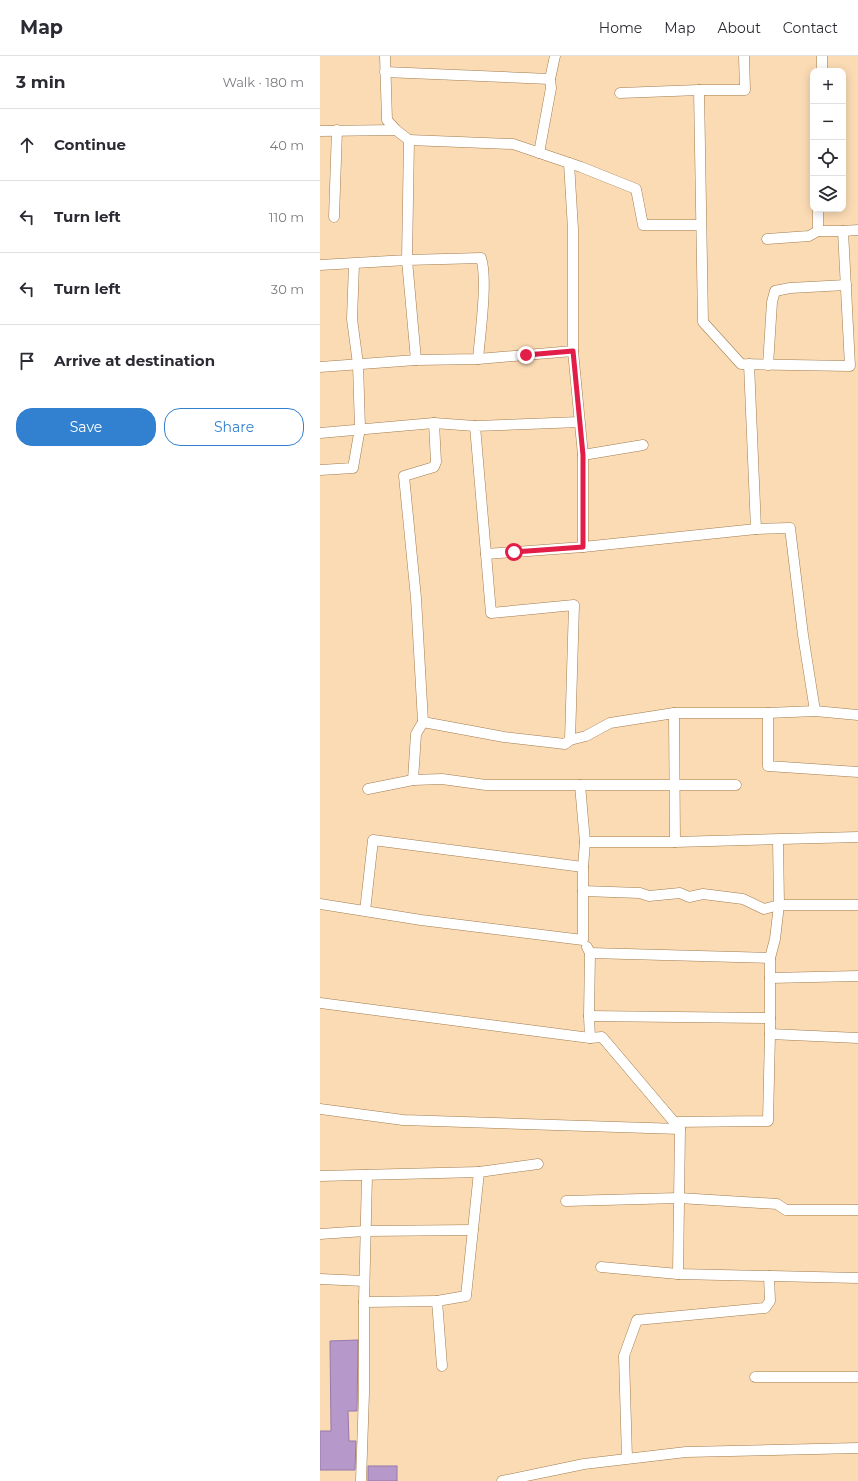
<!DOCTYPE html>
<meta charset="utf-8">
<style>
:root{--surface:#fff;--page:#f7f7f7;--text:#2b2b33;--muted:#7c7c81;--line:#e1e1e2;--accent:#3281d0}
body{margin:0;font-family:Montserrat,sans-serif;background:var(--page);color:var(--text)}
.controls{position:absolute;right:12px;top:12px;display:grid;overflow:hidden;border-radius:8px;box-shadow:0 2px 10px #0003}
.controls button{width:36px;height:36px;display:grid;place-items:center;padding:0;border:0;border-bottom:1px solid var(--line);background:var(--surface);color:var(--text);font:20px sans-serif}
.stop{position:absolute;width:12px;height:12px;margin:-9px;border:3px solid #e11d48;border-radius:50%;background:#fff}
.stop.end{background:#e11d48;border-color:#fff;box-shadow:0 1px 4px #0008}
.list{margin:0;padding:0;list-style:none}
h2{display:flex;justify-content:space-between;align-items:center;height:52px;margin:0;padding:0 16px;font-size:17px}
h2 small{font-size:13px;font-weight:400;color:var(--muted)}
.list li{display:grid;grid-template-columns:26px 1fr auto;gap:12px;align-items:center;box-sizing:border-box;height:72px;padding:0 16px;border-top:1px solid var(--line)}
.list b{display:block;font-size:15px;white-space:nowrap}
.list em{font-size:13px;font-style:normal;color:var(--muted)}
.actions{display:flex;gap:8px;padding:12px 16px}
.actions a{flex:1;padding:9px 0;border:1px solid var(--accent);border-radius:16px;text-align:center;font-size:14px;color:var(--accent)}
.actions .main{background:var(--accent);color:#fff}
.icon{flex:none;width:22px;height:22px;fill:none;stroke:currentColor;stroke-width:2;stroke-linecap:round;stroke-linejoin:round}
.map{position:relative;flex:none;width:538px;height:1425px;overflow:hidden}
header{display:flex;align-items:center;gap:24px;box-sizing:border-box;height:56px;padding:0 20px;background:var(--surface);border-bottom:1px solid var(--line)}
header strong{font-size:19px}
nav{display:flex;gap:22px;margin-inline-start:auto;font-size:14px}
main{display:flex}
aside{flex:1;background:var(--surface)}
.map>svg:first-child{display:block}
.building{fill:#b698ca;stroke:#9679a9}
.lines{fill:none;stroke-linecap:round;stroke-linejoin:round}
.minor-casing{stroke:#a17c4e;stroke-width:11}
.minor{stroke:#fff;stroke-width:10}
.route{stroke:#e11d48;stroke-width:5}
</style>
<header>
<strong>Map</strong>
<nav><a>Home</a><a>Map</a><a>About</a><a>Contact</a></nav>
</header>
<main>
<aside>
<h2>3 min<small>Walk · 180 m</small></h2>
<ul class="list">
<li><svg class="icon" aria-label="ahead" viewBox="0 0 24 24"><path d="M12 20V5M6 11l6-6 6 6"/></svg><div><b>Continue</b></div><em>40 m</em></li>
<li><svg class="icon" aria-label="left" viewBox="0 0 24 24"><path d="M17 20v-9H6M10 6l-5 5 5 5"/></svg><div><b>Turn left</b></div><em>110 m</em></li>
<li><svg class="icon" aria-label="left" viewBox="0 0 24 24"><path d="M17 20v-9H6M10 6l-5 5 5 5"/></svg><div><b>Turn left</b></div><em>30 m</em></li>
<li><svg class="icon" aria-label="arrive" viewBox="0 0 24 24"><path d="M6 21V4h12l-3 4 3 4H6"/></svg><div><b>Arrive at destination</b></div></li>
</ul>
<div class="actions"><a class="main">Save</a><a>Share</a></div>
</aside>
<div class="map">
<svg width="538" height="1425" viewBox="0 0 538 1425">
<rect width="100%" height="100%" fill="#fbdbb4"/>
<!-- building -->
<g class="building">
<polygon points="38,1284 37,1355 28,1355 29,1385 36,1385 35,1414 0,1414 0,1375 11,1375 10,1285"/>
<rect x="48" y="1410" width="29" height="15"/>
</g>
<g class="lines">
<!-- minor casing -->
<g class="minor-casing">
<g id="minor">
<polyline points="424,0 425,34 379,34 383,266 421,308 530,310 523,175 538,174"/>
<polyline points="502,15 502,0"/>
<polyline points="65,16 230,23"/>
<polyline points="300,37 379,34"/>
<polyline points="0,75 76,74"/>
<polyline points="89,84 193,88 261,111 316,133 323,169 381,169"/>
<polyline points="219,97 231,32 230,23 235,0"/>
<polyline points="249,107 253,173 253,295 263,399 263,491 166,498 155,370 260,366"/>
<polyline points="14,161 17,74"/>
<polyline points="498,175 498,153"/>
<polyline points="447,183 489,180 498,175 523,175"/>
<polyline points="0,209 87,204 89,84 76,74 67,64 65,0"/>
<path d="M 96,304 L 87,204 L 161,202 C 168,223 160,279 158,303"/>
<polyline points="429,308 436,473"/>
<polyline points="448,309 452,246 455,235 470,232 526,229"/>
<polyline points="0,311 96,304 158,303 253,295"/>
<polyline points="114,367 116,406 114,411 84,420 96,542 103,666 184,681 245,688 250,684 254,549 171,557 166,498"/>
<polyline points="0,377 114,367 155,370"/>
<polyline points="263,399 323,389"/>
<polyline points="0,414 33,412 40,372 38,308 32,263 34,208"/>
<polyline points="263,491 436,473 470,472 483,579 495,655"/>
<polyline points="354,657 448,657 495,655 538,659"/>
<polyline points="448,657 448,710 538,716"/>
<polyline points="250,684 266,680 290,667 354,657 355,786 265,786 263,811"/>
<polyline points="93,724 96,678 103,666"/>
<polyline points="260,729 265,786"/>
<polyline points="48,733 93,724 122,723 166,729 416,729"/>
<polyline points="458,784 459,849 455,883 450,902 450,978 538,982"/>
<polyline points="355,786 538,781"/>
<polyline points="263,835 320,837 329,840 360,837 369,841 383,838 423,843 444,853 459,849 538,849"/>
<polyline points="0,848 101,864 263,884 263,811 53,784 45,855"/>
<polyline points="267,891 270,897 269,960 270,982"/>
<polyline points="270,897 450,902"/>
<polyline points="450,922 538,920"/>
<polyline points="0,947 270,982 282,981 360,1073 358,1218 538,1222"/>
<polyline points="269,960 450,962"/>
<polyline points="0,1053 83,1064 360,1073"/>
<polyline points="354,1066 448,1065 450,978"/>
<polyline points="159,1116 218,1108"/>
<polyline points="0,1120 159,1116 146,1240 117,1245"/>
<polyline points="246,1145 359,1142 457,1148 466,1154 538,1154"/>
<polyline points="0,1178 45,1175 153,1174"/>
<polyline points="281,1211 358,1218"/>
<polyline points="0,1223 44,1225"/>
<polyline points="44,1246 47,1119"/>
<polyline points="435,1321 538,1321"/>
<polyline points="307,1402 304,1300 317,1264 445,1252 450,1245 449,1220"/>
<polyline points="41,1425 44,1337 44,1246 117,1245 122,1310"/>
<polyline points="182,1425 264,1408 366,1396 538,1392"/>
</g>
</g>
<!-- minor -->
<use href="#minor" class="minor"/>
</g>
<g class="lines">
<!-- route -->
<polyline class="route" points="194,496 263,491 263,399 253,295 206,299"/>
</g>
</svg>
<div class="controls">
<button>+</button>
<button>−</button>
<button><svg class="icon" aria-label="locate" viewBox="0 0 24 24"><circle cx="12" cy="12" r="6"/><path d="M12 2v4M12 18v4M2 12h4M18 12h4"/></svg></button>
<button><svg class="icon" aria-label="layers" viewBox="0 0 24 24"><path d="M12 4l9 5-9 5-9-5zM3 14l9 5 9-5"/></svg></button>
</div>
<div class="stop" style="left:194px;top:496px"></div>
<div class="stop end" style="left:206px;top:299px"></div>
</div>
</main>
